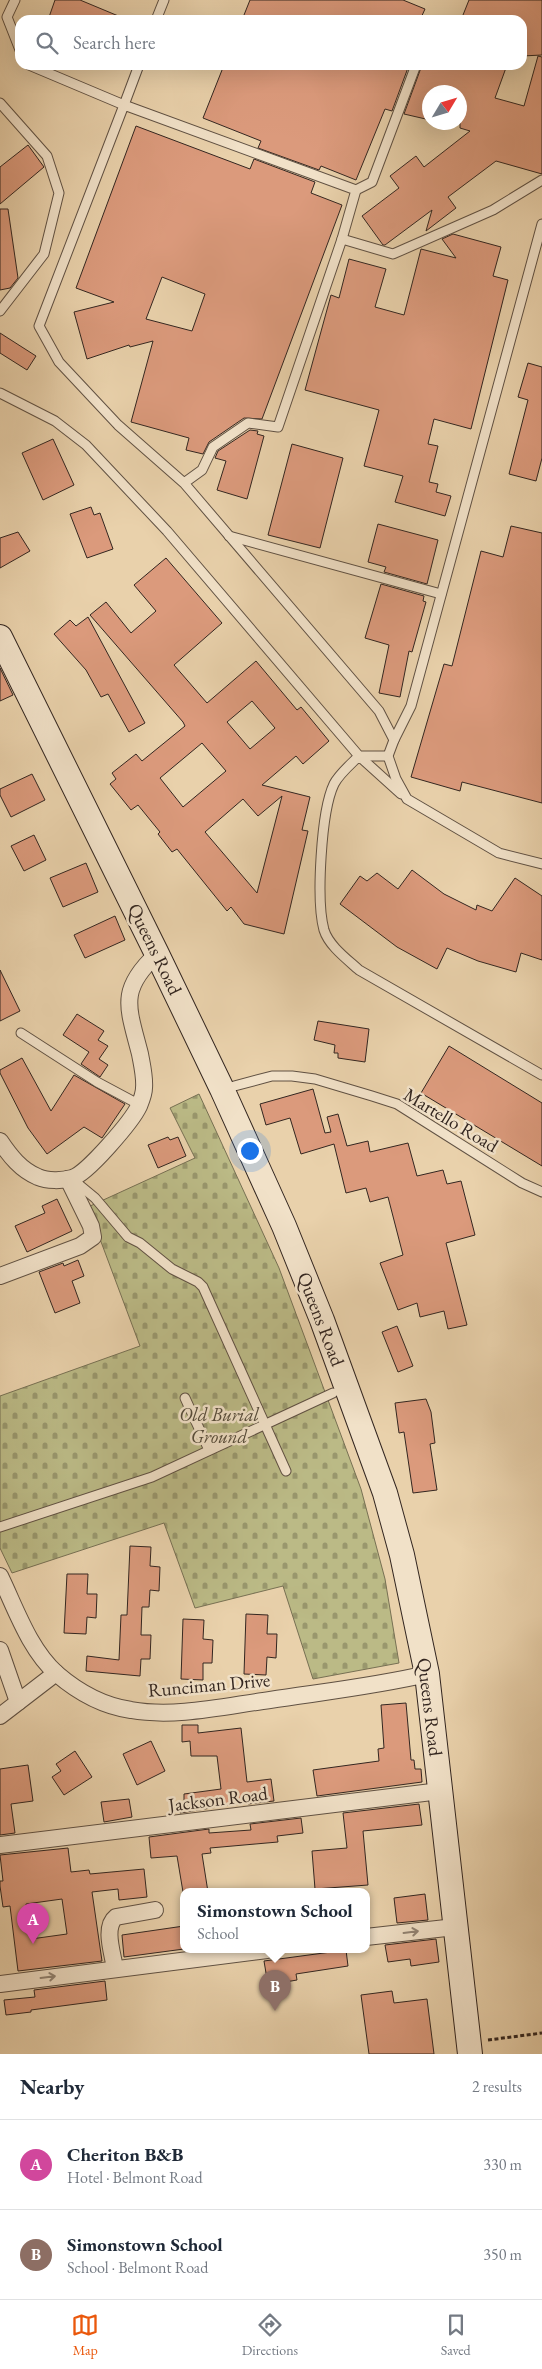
<!DOCTYPE html>
<meta charset="utf-8">
<style>
:root{--surface:#fff;--page:#f6f6f7;--text:#1f2937;--muted:#747a83;--line:#e0e1e3;--accent:#ea580c}
body{margin:0;font-family:"EB Garamond",serif;background:var(--page);color:var(--text)}
.compass{position:absolute;left:422px;top:85px;width:45px;height:45px;border-radius:50%;background:var(--surface);box-shadow:0 5px 20px #0002;rotate:52deg}
.you{position:absolute;left:249px;top:1150px;width:18px;height:18px;margin:-12px;border:4px solid #fff;border-radius:50%;background:#1a73e8;box-shadow:0 0 0 8px #1a73e833}
.badge{display:grid;place-items:center;width:32px;height:32px;border-radius:50%;background:var(--accent);color:#fff;font-size:16px;font-weight:700}
.pin{position:absolute;translate:-50% -41px;filter:drop-shadow(0 1px 2px #0008)}
.pin::after{content:'';position:absolute;top:26px;width:18px;height:15px;background:inherit;clip-path:polygon(0 0,100% 0,50% 100%)}
.popup{position:absolute;left:180px;top:1888px;width:190px;height:65px;box-sizing:border-box;display:grid;place-content:center;border-radius:10px;background:var(--surface);filter:drop-shadow(0 1px 4px #0005);font-size:16px;white-space:nowrap;color:var(--muted)}
.popup b{font-size:19px;color:var(--text)}
.popup::after{content:'';position:absolute;left:50%;top:100%;margin-left:-10px;border:10px solid transparent;border-top-color:var(--surface)}
.list{margin:0;padding:0;list-style:none}
h2{display:flex;justify-content:space-between;align-items:center;height:65px;margin:0;padding:0 20px;font-size:21px}
h2 small{font-size:16px;font-weight:400;color:var(--muted)}
.list li{display:grid;grid-template-columns:32px 1fr auto;gap:15px;align-items:center;box-sizing:border-box;height:90px;padding:0 20px;border-top:1px solid var(--line)}
.list b{display:block;font-size:19px;white-space:nowrap}
.list p{margin:0;font-size:16px;white-space:nowrap;color:var(--muted)}
.list em{font-size:16px;font-style:normal;color:var(--muted)}
.icon{flex:none;width:28px;height:28px;fill:none;stroke:currentColor;stroke-width:2;stroke-linecap:round;stroke-linejoin:round}
.map{position:relative;flex:none;width:542px;height:2054px;overflow:hidden}
.search{position:absolute;background:var(--surface);box-shadow:0 5px 20px #0002;left:15px;right:15px;top:15px;height:55px;display:flex;align-items:center;gap:12px;box-sizing:border-box;padding:0 18px;border-radius:15px;color:var(--muted);font-size:19px}
.sheet{height:245px;background:var(--surface)}
nav{display:flex;justify-content:space-around;align-items:center;box-sizing:border-box;height:70px;border-top:1px solid var(--line);background:var(--surface);font-size:14px;color:var(--muted)}
nav a{display:grid;justify-items:center;gap:2px}
nav .on{color:var(--accent)}
.map>svg:first-child{display:block}
.cemetery{fill:url(#cemetery-stones);stroke:#777053}
.building{fill:#db9a7c;stroke:#332620;fill-rule:evenodd}
.lines{fill:none;stroke-linecap:round;stroke-linejoin:round}
.lane-casing{stroke:#605143;stroke-width:11}
.street-casing{stroke:#605143;stroke-width:18}
.secondary-casing{stroke:#332620;stroke-width:26}
.path{stroke:#332620;stroke-width:3;stroke-dasharray:4 2.5;stroke-linecap:butt}
.lane{stroke:#f1e1c8;stroke-width:9}
.street{stroke:#f1e1c8;stroke-width:16}
.secondary{stroke:#f1e1c8;stroke-width:24}
.oneway{stroke:#928474}
.labels{text-anchor:middle;dominant-baseline:central;stroke-width:5;stroke-linejoin:round;paint-order:stroke}
.street-label{font-size:19px;fill:#332620;stroke:#f1e1c8}
.park-label{font-size:19px;font-style:italic;fill:#554b3a;stroke:#f1e1c8}
</style>
<div class="map">
<svg width="542" height="2054" viewBox="0 0 542 2054">
<defs>
<pattern id="cemetery-stones" width="16" height="16" patternUnits="userSpaceOnUse" patternTransform="scale(1.25)"><rect width="16" height="16" fill="#bbba86"/><path d="M2 7V4a2 2 0 0 1 4 0v3zM10 15v-3a2 2 0 0 1 4 0v3z" fill="#99976d"/></pattern>
</defs>
<rect width="100%" height="100%" fill="#e9d1ab"/>
<filter id="stains"><feTurbulence type="fractalNoise" baseFrequency=".004" numOctaves="4"/><feColorMatrix values="0 0 0 0 .2 0 0 0 0 .09 0 0 0 0 .02 0 0 0 .5 -.17"/></filter>
<radialGradient id="worn" r=".72"><stop offset=".6" stop-color="#630" stop-opacity="0"/><stop offset="1" stop-color="#630" stop-opacity=".3"/></radialGradient>
<!-- cemetery -->
<polygon class="cemetery" points="199,1094 279,1268 361,1489 385,1579 399,1663 313,1679 283,1586 195,1608 164,1523 12,1573 0,1548 0,1396 140,1346 88,1207 195,1158 170,1108"/>
<!-- building -->
<g class="building">
<polygon points="55,0 80,0 128,20 48,20"/>
<polygon points="250,0 403,0 425,9 420,20 242,20"/>
<polygon points="469,0 542,0 542,55 522,56 522,20 461,20"/>
<polygon points="538,56 542,57 542,174 496,161 448,197 456,208 426,231 432,210 385,245 383,245 362,216 399,188 390,176 416,156 424,167 470,131 460,128 460,92 430,92 430,120 404,114 422,65 507,65 495,98 524,106"/>
<polygon points="224,65 409,65 392,111 385,109 356,180 321,166 319,170 258,148 261,141 203,118"/>
<path d="M 136,126 L 250,169 L 254,159 L 315,182 L 311,193 L 342,205 L 262,419 L 244,418 L 209,442 L 203,454 L 186,450 L 189,438 L 131,422 L 153,341 L 130,347 L 129,345 L 87,359 L 74,312 L 114,302 L 76,288 ZM 162,277 L 205,294 L 192,331 L 146,319 Z"/>
<polygon points="28,145 44,167 0,204 0,167"/>
<polygon points="0,209 8,209 18,278 10,288 0,290"/>
<polygon points="453,234 501,247 493,276 508,280 471,429 434,419 428,444 438,446 429,482 438,484 436,492 451,496 445,516 395,502 403,476 364,466 379,410 305,390 331,295 339,298 349,259 386,269 375,307 404,315 421,249 456,258 442,239"/>
<polygon points="0,333 36,356 27,370 0,353"/>
<polygon points="528,363 542,367 542,458 536,481 509,474 528,400 518,397"/>
<polygon points="250,430 258,431 257,434 264,436 247,499 217,490 226,461 215,458 218,451"/>
<polygon points="53,439 74,485 43,500 22,453"/>
<polygon points="292,444 343,458 320,548 268,535"/>
<polygon points="91,507 94,515 100,513 113,549 87,558 70,514"/>
<polygon points="378,524 438,540 427,584 384,572 386,567 368,562"/>
<polygon points="511,526 542,533 542,803 462,782 460,791 411,777 444,664 452,666 481,551 503,557"/>
<polygon points="18,532 30,551 0,568 0,538"/>
<path d="M 166,558 L 222,623 L 174,665 L 207,703 L 256,661 L 297,710 L 301,707 L 329,741 L 303,764 L 296,756 L 262,785 L 310,797 L 302,830 L 308,831 L 284,934 L 244,924 L 231,907 L 227,911 L 177,849 L 172,852 L 158,834 L 160,832 L 138,805 L 131,810 L 110,784 L 116,779 L 112,773 L 136,754 L 142,761 L 185,726 L 183,722 L 90,615 L 106,602 L 131,633 L 156,611 L 134,585 ZM 252,701 L 275,728 L 250,749 L 227,722 ZM 202,743 L 226,771 L 183,807 L 160,778 ZM 282,796 L 257,893 L 205,832 L 243,799 L 258,816 Z"/>
<polygon points="381,584 424,596 423,601 426,602 412,652 409,651 400,697 379,693 389,645 365,638"/>
<polygon points="88,617 145,723 129,732 108,694 101,697 86,670 54,634 70,620 76,626"/>
<polygon points="0,668 13,695 0,701"/>
<polygon points="32,774 45,800 11,817 0,795 0,789"/>
<polygon points="34,835 46,860 24,871 11,846"/>
<polygon points="86,863 98,892 63,907 50,878"/>
<polygon points="412,870 444,894 476,910 477,905 492,911 515,878 542,896 542,960 521,953 516,972 478,961 447,948 437,969 397,947 340,904 360,876 367,881 377,873 398,889"/>
<polygon points="115,916 125,940 85,958 74,935"/>
<polygon points="0,970 20,1011 0,1021"/>
<polygon points="77,1014 104,1031 98,1040 108,1046 99,1059 108,1065 100,1077 81,1064 89,1052 63,1035"/>
<polygon points="318,1021 369,1029 365,1062 338,1058 338,1053 334,1053 335,1045 314,1040"/>
<polygon points="449,1046 542,1103 542,1166 421,1093"/>
<polygon points="22,1058 51,1111 74,1075 125,1104 102,1138 84,1127 47,1154 28,1128 0,1073 0,1070"/>
<polygon points="313,1089 325,1133 331,1132 327,1117 338,1114 347,1146 368,1141 370,1152 408,1143 417,1176 443,1170 447,1184 461,1181 475,1235 446,1243 467,1325 448,1329 444,1311 420,1317 417,1303 398,1310 380,1263 403,1255 388,1197 370,1202 366,1188 346,1193 334,1144 301,1154 290,1118 266,1125 260,1104"/>
<polygon points="168,1137 170,1140 178,1137 186,1156 158,1168 148,1145"/>
<polygon points="57,1199 72,1231 27,1252 15,1226 45,1213 42,1206"/>
<polygon points="78,1260 84,1276 72,1281 80,1303 55,1313 39,1272 63,1263 64,1266"/>
<polygon points="397,1326 413,1366 398,1372 382,1332"/>
<polygon points="426,1399 431,1412 435,1443 430,1444 437,1490 413,1493 404,1432 399,1433 395,1403"/>
<polygon points="130,1546 151,1547 150,1566 160,1567 159,1591 150,1590 149,1607 142,1607 141,1635 151,1635 150,1659 141,1659 140,1676 86,1671 87,1656 119,1660 121,1615 127,1615"/>
<polygon points="67,1574 88,1574 87,1594 97,1594 96,1618 87,1617 86,1634 64,1633"/>
<polygon points="246,1614 268,1615 267,1634 277,1634 276,1658 267,1657 266,1675 244,1674"/>
<polygon points="183,1619 204,1620 203,1639 213,1640 212,1663 203,1663 203,1680 181,1679"/>
<polygon points="406,1703 411,1760 414,1760 415,1769 421,1769 422,1782 317,1796 313,1770 379,1761 378,1749 384,1748 381,1705"/>
<polygon points="182,1725 198,1725 198,1733 241,1728 247,1782 271,1779 274,1801 248,1804 248,1802 180,1813 179,1803 184,1809 184,1794 221,1789 217,1756 191,1756 190,1741 182,1742"/>
<polygon points="151,1741 165,1771 137,1785 123,1754"/>
<polygon points="75,1751 92,1777 64,1795 52,1777 61,1771 56,1764"/>
<polygon points="28,1765 33,1801 11,1804 15,1833 0,1835 0,1769"/>
<polygon points="129,1799 132,1817 104,1822 101,1802"/>
<polygon points="419,1804 422,1825 363,1831 368,1885 315,1889 312,1851 347,1848 343,1813"/>
<polygon points="301,1818 303,1833 277,1836 278,1842 210,1848 211,1853 202,1854 208,1892 183,1892 177,1856 151,1858 149,1837 209,1829 209,1833 251,1830 250,1824"/>
<path d="M 68,1848 L 71,1872 L 89,1870 L 90,1874 L 144,1869 L 147,1897 L 119,1900 L 118,1889 L 92,1892 L 102,1961 L 18,1971 L 10,1906 L 3,1907 L 0,1886 L 0,1881 L 3,1881 L 0,1855 ZM 62,1899 L 67,1934 L 31,1939 L 26,1904 Z"/>
<polygon points="425,1894 428,1920 397,1923 394,1898"/>
<polygon points="184,1926 184,1949 124,1957 122,1935"/>
<polygon points="436,1939 439,1962 411,1966 410,1959 388,1962 385,1945"/>
<polygon points="346,1950 348,1966 296,1974 297,1980 268,1985 264,1961"/>
<polygon points="105,1981 107,2000 31,2010 31,2012 6,2015 4,2000 35,1997 34,1990"/>
<polygon points="392,1991 394,2003 427,1999 434,2054 369,2054 361,1995"/>
</g>
<g class="lines">
<!-- lane casing -->
<g class="lane-casing">
<g id="lane">
<polyline points="15,0 7,17 20,50"/>
<polyline points="156,20 164,0"/>
<polyline points="29,65 124,105 139,65"/>
<polyline points="0,103 47,156 59,193 44,254 0,311"/>
<polyline points="356,190 372,182 416,65"/>
<polyline points="342,239 393,254 493,210 542,180"/>
<polyline points="0,393 55,421 86,445 167,531 359,756 388,756"/>
<polyline points="184,483 202,470 213,447 248,423 278,427 342,239 356,190 124,105 39,326 59,362 118,425 184,483 379,711 394,740 388,756 396,779 407,799 499,853 542,864"/>
<polyline points="229,536 441,594"/>
<polyline points="394,740 411,706 542,224"/>
<path d="M 401,794 L 359,756 C 351,764 339,774 334,784 C 321,811 316,901 324,930 C 329,946 347,959 359,970 L 542,1075"/>
<polyline points="21,1033 97,1082 140,1105"/>
<polyline points="223,1089 272,1076 292,1076 315,1079 372,1096 397,1104 522,1183 542,1192"/>
<polyline points="72,1179 95,1198 128,1237 140,1243 172,1269 198,1282 203,1287 286,1471"/>
<polyline points="185,1398 209,1450"/>
<polyline points="0,1527 152,1477 333,1393"/>
</g>
</g>
<!-- street casing -->
<g class="street-casing">
<g id="street">
<path d="M 0,1141 C 10,1156 21,1170 38,1177 C 47,1181 62,1181 72,1178 C 87,1174 132,1121 139,1106 C 141,1101 144,1094 144,1088 C 145,1077 142,1065 140,1054 C 128,1007 118,990 157,954"/>
<polyline points="0,1276 80,1246 93,1237 91,1226 68,1179"/>
<path d="M 0,1576 C 16,1609 29,1649 57,1674 C 78,1692 103,1706 131,1710 C 175,1718 225,1706 270,1700 C 322,1692 376,1686 427,1674"/>
<polyline points="0,1650 18,1702"/>
<polyline points="0,1716 56,1673"/>
<polyline points="0,1845 440,1791"/>
<polyline points="366,1937 455,1927"/>
<path d="M 115,1969 C 113,1954 103,1927 116,1917 L 155,1910"/>
<polyline points="0,1984 267,1950"/>
</g>
</g>
<!-- secondary casing -->
<g class="secondary-casing">
<polyline id="secondary" points="0,637 157,954 222,1089 284,1226 322,1320 385,1493 402,1555 427,1674 470,2054"/>
</g>
<!-- path -->
<polyline class="path" points="488,2040 542,2033"/>
<!-- lane -->
<use href="#lane" class="lane"/>
<!-- street -->
<use href="#street" class="street"/>
<!-- secondary -->
<use href="#secondary" class="secondary"/>
</g>
<!-- one-way arrows -->
<defs><path id="oneway-shaft" d="M-6 0H5M1.5-3L5.5 0L1.5 3" fill="none" stroke-width="1.6" stroke-linecap="round" stroke-linejoin="round" transform="scale(1.25)"/></defs>
<g class="oneway">
<use href="#oneway-shaft" transform="translate(411 1932) rotate(-7)"/>
<use href="#oneway-shaft" transform="translate(48 1977) rotate(-7)"/>
</g>
<g class="labels">
<!-- street labels -->
<g class="street-label">
<text transform="translate(155 949) rotate(64)">Queens Road</text>
<text transform="translate(451 1120) rotate(31)">Martello Road</text>
<text transform="translate(321 1319) rotate(69)">Queens Road</text>
<text transform="translate(209 1685) rotate(-5)">Runciman Drive</text>
<text transform="translate(430 1707) rotate(83)">Queens Road</text>
<text transform="translate(218 1799) rotate(-7)">Jackson Road</text>
</g>
<!-- park labels -->
<g class="park-label">
<text x="219" y="1414">Old Burial<tspan x="219" dy="22">Ground</tspan></text>
</g>
</g>
<rect width="100%" height="100%" filter="url(#stains)"/>
<rect width="100%" height="100%" fill="url(#worn)"/>
</svg>
<svg class="compass" viewBox="-18 -18 36 36"><path d="M0-13l5 13h-10z" fill="#e53935"/><path d="M0 13l5-13h-10z" fill="#747a83"/></svg>
<div class="you"></div>
<div class="pin badge" style="left:33px;top:1944px;background:#d1479c">A</div>
<div class="pin badge" style="left:275px;top:2011px;background:#8d6e63">B</div>
<div class="popup"><b>Simonstown School</b>School</div>
<div class="search"><svg class="icon" aria-label="search" viewBox="0 0 24 24"><circle cx="10" cy="10" r="6"/><path d="M15 15l6 6"/></svg>Search here</div>
</div>
<section class="sheet">
<h2>Nearby<small>2 results</small></h2>
<ul class="list">
<li><span class="badge" style="background:#d1479c">A</span><div><b>Cheriton B&amp;B</b><p>Hotel · Belmont Road</p></div><em>330 m</em></li>
<li><span class="badge" style="background:#8d6e63">B</span><div><b>Simonstown School</b><p>School · Belmont Road</p></div><em>350 m</em></li>
</ul>
</section>
<nav>
<a class="on"><svg class="icon" aria-label="map" viewBox="0 0 24 24"><path d="M3 6l6-2 6 2 6-2v14l-6 2-6-2-6 2zM9 4v14M15 6v14"/></svg>Map</a>
<a><svg class="icon" aria-label="directions" viewBox="0 0 24 24"><path d="M12 3l9 9-9 9-9-9zM9 14v-3h6M13 9l2 2-2 2"/></svg>Directions</a>
<a><svg class="icon" aria-label="saved" viewBox="0 0 24 24"><path d="M7 4h10v16l-5-4-5 4z"/></svg>Saved</a>
</nav>
